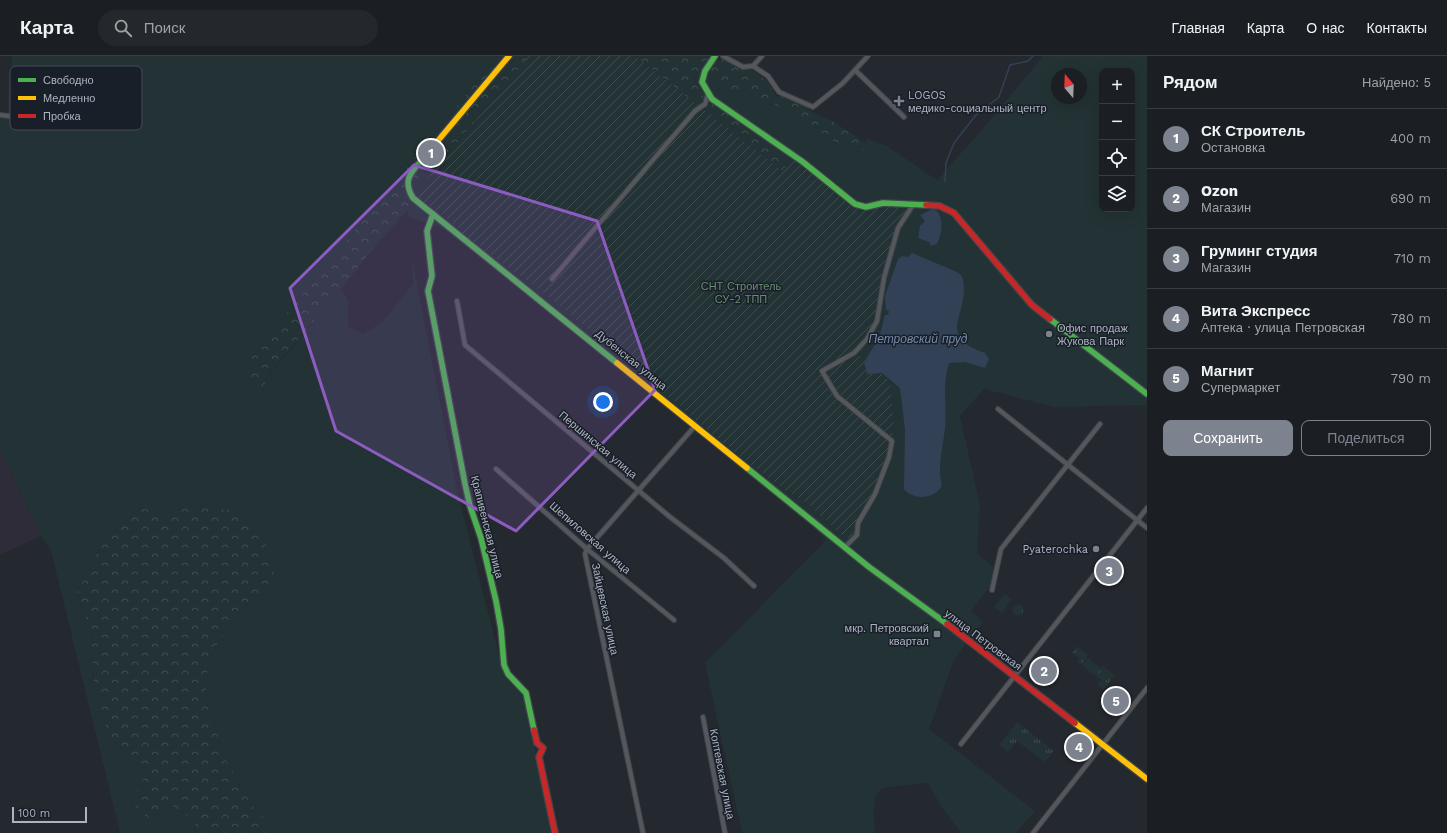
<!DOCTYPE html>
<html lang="ru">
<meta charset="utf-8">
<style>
:root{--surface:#1b1e23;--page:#24272b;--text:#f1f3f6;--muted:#a0a2a6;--line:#393c41;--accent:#7d838e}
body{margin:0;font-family:"Work Sans",sans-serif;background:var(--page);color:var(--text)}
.controls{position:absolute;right:12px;top:12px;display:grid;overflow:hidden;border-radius:8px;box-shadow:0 4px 16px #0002}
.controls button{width:36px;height:36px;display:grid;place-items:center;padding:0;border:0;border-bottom:1px solid var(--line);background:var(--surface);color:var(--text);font:20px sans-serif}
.compass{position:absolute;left:1051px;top:12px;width:36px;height:36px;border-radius:50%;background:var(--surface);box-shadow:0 4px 16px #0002;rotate:341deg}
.scale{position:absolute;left:12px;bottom:10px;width:75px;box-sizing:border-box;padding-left:4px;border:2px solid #adb4c1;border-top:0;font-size:11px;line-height:14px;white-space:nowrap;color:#adb4c1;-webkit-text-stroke:3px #191f28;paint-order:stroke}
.you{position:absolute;left:603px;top:346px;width:14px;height:14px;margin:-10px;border:3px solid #fff;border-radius:50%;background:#1a73e8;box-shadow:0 0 0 6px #1a73e833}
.badge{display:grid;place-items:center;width:26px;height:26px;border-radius:50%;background:var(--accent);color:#fff;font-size:13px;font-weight:700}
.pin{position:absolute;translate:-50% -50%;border:2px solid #fff;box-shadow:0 1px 4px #0006}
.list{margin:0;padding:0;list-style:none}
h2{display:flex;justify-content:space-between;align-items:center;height:52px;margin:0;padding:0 16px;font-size:17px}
h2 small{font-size:13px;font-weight:400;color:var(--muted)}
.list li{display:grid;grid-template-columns:26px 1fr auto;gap:12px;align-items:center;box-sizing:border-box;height:60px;padding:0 16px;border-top:1px solid var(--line)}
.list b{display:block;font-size:15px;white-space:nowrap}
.list p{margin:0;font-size:13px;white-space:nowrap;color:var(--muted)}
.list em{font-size:13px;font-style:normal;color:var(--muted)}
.actions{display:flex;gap:8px;padding:12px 16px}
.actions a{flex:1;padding:9px 0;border:1px solid var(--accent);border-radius:8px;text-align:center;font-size:14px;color:var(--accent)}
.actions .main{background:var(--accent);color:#fff}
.icon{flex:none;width:22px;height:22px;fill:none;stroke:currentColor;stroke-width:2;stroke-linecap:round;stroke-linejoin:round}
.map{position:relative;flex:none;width:1147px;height:777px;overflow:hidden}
header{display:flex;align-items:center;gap:24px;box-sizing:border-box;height:56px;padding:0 20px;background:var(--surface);border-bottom:1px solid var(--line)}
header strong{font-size:19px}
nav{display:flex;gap:22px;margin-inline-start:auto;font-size:14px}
.search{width:280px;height:36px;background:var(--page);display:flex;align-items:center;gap:10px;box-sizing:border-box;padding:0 14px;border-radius:22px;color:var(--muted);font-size:15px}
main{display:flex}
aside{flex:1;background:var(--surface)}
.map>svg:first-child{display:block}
.medical{fill:#2e2c38}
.grass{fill:#233234;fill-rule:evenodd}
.forest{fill:url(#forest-crowns)}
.park{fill:url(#park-tufts)}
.garden{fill:url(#garden-furrows)}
.water{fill:#334156}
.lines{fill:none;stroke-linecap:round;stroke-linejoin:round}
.stream{stroke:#334156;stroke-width:1.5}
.street-casing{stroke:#404348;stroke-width:6}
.fast-casing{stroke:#41454c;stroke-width:8}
.slow-casing{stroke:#41454c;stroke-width:8}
.jam-casing{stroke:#41454c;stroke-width:8}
.street{stroke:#54575d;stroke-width:4}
.fast{stroke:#4caf50;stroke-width:5.5}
.slow{stroke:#ffc107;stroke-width:5.5}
.jam{stroke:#c62828;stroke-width:5.5}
.marked{fill:#8c5cc0;fill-opacity:0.2;stroke:#8c5cc0;stroke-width:3;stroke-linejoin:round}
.poi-dot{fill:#7d838e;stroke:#191f28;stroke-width:1.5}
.labels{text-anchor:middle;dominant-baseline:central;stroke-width:3;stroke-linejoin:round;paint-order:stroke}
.poi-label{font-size:11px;fill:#adb4c1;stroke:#191f28;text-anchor:start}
.park-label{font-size:11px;fill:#668f71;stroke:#191f28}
.street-label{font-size:11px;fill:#adb4c1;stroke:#191f28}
.water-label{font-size:12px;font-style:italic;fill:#768aa9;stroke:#191f28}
.key{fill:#191f28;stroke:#454c56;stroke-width:1}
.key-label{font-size:11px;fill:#adb4c1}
</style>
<header>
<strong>Карта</strong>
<div class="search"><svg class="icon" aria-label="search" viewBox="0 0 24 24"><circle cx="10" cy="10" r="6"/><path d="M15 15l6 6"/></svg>Поиск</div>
<nav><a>Главная</a><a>Карта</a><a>О нас</a><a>Контакты</a></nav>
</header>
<main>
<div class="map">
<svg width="1147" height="777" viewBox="0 0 1147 777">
<defs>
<pattern id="forest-crowns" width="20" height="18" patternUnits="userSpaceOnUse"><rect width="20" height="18" fill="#233234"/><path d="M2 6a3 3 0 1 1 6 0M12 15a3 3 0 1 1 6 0" fill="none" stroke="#404d50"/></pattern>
<pattern id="park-tufts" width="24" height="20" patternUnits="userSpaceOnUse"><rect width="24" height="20" fill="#233234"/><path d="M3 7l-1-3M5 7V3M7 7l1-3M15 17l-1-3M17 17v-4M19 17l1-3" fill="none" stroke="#404d50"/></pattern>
<pattern id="garden-furrows" width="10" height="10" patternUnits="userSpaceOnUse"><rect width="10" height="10" fill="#233234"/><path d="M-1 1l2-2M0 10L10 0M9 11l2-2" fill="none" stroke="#404d50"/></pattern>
</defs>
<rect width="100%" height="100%" fill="#24282f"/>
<!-- medical -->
<polygon class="medical" points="0,393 41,480 0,499"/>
<!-- grass -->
<g class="grass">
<polygon points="12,0 498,0 247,306 262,338 268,320 341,233 348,244 348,270 363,278 382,266 413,228 412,202 457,434 503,615 521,632 524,637 551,777 274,777 274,773 251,748 226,704 206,644 208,604 232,565 251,544 276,531 261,474 238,456 194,451 159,457 142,452 126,464 103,486 76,538 91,573 94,629 109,681 131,700 145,720 148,762 173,750 195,766 196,777 120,777 51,495 41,480 0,393 0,61 7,61"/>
<path d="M 1043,0 L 1147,0 L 1147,349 L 1054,351 L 984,333 L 960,360 L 980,449 L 977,498 L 994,511 L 990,530 L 971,555 L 983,566 L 954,604 L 929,673 L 1035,755 L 1016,777 L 961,777 L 941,750 L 928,727 L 883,732 C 871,738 874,765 875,777 L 742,777 L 705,607 L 826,484 L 795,452 L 558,261 L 444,173 L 408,161 L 408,154 L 414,139 L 449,164 L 468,182 L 548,240 L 738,399 L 786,435 L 804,445 L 844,481 L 850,483 L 855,479 L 856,465 L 875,433 L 890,392 L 894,371 L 890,325 L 854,295 L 876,267 L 881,221 L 890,198 L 896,167 L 866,153 L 853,151 L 823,125 L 776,90 L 701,38 L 694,21 L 702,12 L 722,36 L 750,36 L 759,50 L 774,48 C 800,68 827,82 857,96 L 865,93 L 866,82 L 887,90 L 937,124 L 986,69 ZM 1102,15 L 1132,15 L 1132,153 L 1102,153 ZM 1057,18 L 1081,18 L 1081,42 L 1057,42 Z"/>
<polygon points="1005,538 1012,544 1002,557 994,551"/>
<polygon points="1088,602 1101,612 1095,620 1082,609"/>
</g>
<!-- forest -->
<g class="forest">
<polygon points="498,0 529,0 414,139 408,154 380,184 341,233 268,319 262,338 253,329 247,306"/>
<path d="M 635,0 L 712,0 L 718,6 L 722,1 C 743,10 769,18 776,41 L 783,38 L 815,57 L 832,65 L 866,87 L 865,93 L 857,96 C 827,82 800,68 774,48 L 759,50 L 750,36 L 722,36 L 702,12 L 694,22 L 701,38 L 792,103 L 782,116 Z"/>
<polygon points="194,451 238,455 261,474 272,507 276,531 251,544 232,565 208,604 206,644 226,704 251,748 274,773 274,777 196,777 195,766 173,750 148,762 131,746 145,720 131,700 109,681 94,629 91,573 76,538 103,486 126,464 142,452 159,457"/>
</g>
<!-- park -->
<g class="park">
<circle cx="1018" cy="554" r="5.5"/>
<polygon points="1077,590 1088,599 1081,609 1077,605 1079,602 1072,597"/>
<polygon points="1103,610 1115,619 1103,634 1097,629 1101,624 1095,620"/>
<polygon points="1017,666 1054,695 1045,706 1017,685 1008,696 999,689"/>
</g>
<!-- garden -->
<polygon class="garden" points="529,0 635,0 782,115 792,103 823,125 853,151 866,153 892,149 907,152 896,167 890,198 881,221 876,267 854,295 890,325 894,371 890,392 875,433 856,465 855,479 850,483 844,481 804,445 786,435 738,399 548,240 468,182 449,164 414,139"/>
<!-- water -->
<g class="water">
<path d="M 933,153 L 938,156 C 944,168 942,176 937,188 L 931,190 L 929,186 L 918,182 L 920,170 L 925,165 L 920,159 Z"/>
<path d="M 912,197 L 957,216 L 962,220 C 973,257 932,279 985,297 L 989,303 L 985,312 L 965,306 L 949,307 C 942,327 947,351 945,372 C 943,392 937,410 942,430 C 934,443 914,445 904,433 L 905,373 L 900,332 L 882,317 L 867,318 L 864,306 L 879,282 L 885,259 L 888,259 L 889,255 L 886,254 L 885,240 L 898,203 L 902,200 L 908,201 Z"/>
</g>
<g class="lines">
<!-- stream -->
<polyline class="stream" points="945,126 946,107 954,87 976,59 999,41 1010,9 1028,5 1033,0"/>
<!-- street casing -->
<g class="street-casing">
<g id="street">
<polyline points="723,0 743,11 753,10 768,20 779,36 813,51 843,27 868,0"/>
<polyline points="753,10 762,0"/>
<polyline points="855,14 904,61"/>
<polyline points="0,59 17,61"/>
<polyline points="552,223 664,91 695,55 705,48 708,38"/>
<polyline points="457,245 465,289 670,461 724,502 754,530"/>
<polyline points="998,353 1147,472"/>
<polyline points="496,413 587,493 674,564"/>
<polyline points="845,491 857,479 858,467 875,438 889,401 892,385 837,340 822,315 854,297 867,283 877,265 884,222 898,172 913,149"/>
<polyline points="992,534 1001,493 1100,368"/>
<polyline points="703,661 725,777"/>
<polyline points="961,688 1147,452"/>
<polyline points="643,777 585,498 587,493 695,370"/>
<polyline points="1033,777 1147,632"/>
</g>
</g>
<!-- fast casing -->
<g class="fast-casing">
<g id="fast">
<polyline points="715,0 705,15 702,26 712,43 803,106 855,148 866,151 883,147 926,149"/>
<path d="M 426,99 C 413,115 401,122 413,142 L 617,307"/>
<polyline points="433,158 427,175 432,220 428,235 465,428 470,450 481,482 496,545 501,573 504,609 508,618 526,637 534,674"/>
<polyline points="1050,263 1147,338"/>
<polyline points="747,412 869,511 947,568"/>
</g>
</g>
<!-- slow casing -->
<g class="slow-casing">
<g id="slow">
<polyline points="426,99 509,0"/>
<polyline points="617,307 747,412"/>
<polyline points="1075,667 1147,723"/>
</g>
</g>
<!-- jam casing -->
<g class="jam-casing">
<g id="jam">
<polyline points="926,149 940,150 954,157 1032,249 1050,263"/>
<polyline points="947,568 1075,667"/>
<polyline points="534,674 537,687 543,692 539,701 555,777"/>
</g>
</g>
<!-- street -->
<use href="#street" class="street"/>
<!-- fast -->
<use href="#fast" class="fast"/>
<!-- slow -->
<use href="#slow" class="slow"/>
<!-- jam -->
<use href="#jam" class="jam"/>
</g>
<!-- marked area -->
<path class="marked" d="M 414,109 L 597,165 L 655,334 L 516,475 L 336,375 L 290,232 Z"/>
<!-- markers -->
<g class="poi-dot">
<path d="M897 39h4v4h4v4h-4v4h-4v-4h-4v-4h4z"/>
<circle cx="1049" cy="278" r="4"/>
<circle cx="1096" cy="493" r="4"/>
<rect x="933" y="574" width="8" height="8" rx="2"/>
</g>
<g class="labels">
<!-- poi labels -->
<g class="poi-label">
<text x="908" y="39">LOGOS<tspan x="908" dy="13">медико-социальный центр</tspan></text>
<text x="1057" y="272">Офис продаж<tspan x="1057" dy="13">Жукова Парк</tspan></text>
<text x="1088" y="493" text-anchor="end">Pyaterochka</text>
<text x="929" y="572" text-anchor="end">мкр. Петровский<tspan x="929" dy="13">квартал</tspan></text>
</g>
<!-- park labels -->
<g class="park-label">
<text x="741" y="230">СНТ Строитель<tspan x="741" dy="13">СУ-2 ТПП</tspan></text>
</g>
<!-- street labels -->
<g class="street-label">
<text transform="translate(631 304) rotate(39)">Дубенская улица</text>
<text transform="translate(598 389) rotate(40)">Першинская улица</text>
<text transform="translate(487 471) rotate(76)">Крапивенская улица</text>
<text transform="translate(590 482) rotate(41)">Шепиловская улица</text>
<text transform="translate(605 553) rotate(78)">Зайцевская улица</text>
<text transform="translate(983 584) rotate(37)">улица Петровская</text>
<text transform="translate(722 718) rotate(79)">Коптевская улица</text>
</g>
<!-- water labels -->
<g class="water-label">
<text x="918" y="283">Петровский пруд</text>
</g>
</g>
<!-- legend -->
<rect x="10" y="10" width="132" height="64" rx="6" class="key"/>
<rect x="18" y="22" width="18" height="4" fill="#4caf50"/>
<rect x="18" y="40" width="18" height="4" fill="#ffc107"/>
<rect x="18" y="58" width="18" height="4" fill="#c62828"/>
<g class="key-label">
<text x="43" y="28">Свободно</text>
<text x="43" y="46">Медленно</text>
<text x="43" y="64">Пробка</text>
</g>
</svg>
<div class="controls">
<button>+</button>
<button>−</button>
<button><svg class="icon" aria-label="locate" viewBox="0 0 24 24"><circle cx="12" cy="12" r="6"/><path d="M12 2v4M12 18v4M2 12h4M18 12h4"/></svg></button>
<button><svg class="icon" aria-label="layers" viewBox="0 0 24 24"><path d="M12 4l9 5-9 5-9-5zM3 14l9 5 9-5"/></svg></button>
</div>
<svg class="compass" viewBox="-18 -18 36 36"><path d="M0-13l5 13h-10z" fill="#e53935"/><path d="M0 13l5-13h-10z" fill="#a0a2a6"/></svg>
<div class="scale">100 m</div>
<div class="you"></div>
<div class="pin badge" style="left:431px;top:97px">1</div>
<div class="pin badge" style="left:1044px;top:615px">2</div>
<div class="pin badge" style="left:1109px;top:515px">3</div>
<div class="pin badge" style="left:1079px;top:691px">4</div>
<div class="pin badge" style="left:1116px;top:645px">5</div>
</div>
<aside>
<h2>Рядом<small>Найдено: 5</small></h2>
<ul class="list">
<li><span class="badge">1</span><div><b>СК Строитель</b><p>Остановка</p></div><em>400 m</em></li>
<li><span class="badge">2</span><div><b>Ozon</b><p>Магазин</p></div><em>690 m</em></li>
<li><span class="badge">3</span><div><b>Груминг студия</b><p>Магазин</p></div><em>710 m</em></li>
<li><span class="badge">4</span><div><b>Вита Экспресс</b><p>Аптека · улица Петровская</p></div><em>780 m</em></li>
<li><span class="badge">5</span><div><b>Магнит</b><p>Супермаркет</p></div><em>790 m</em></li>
</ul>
<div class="actions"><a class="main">Сохранить</a><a>Поделиться</a></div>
</aside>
</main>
